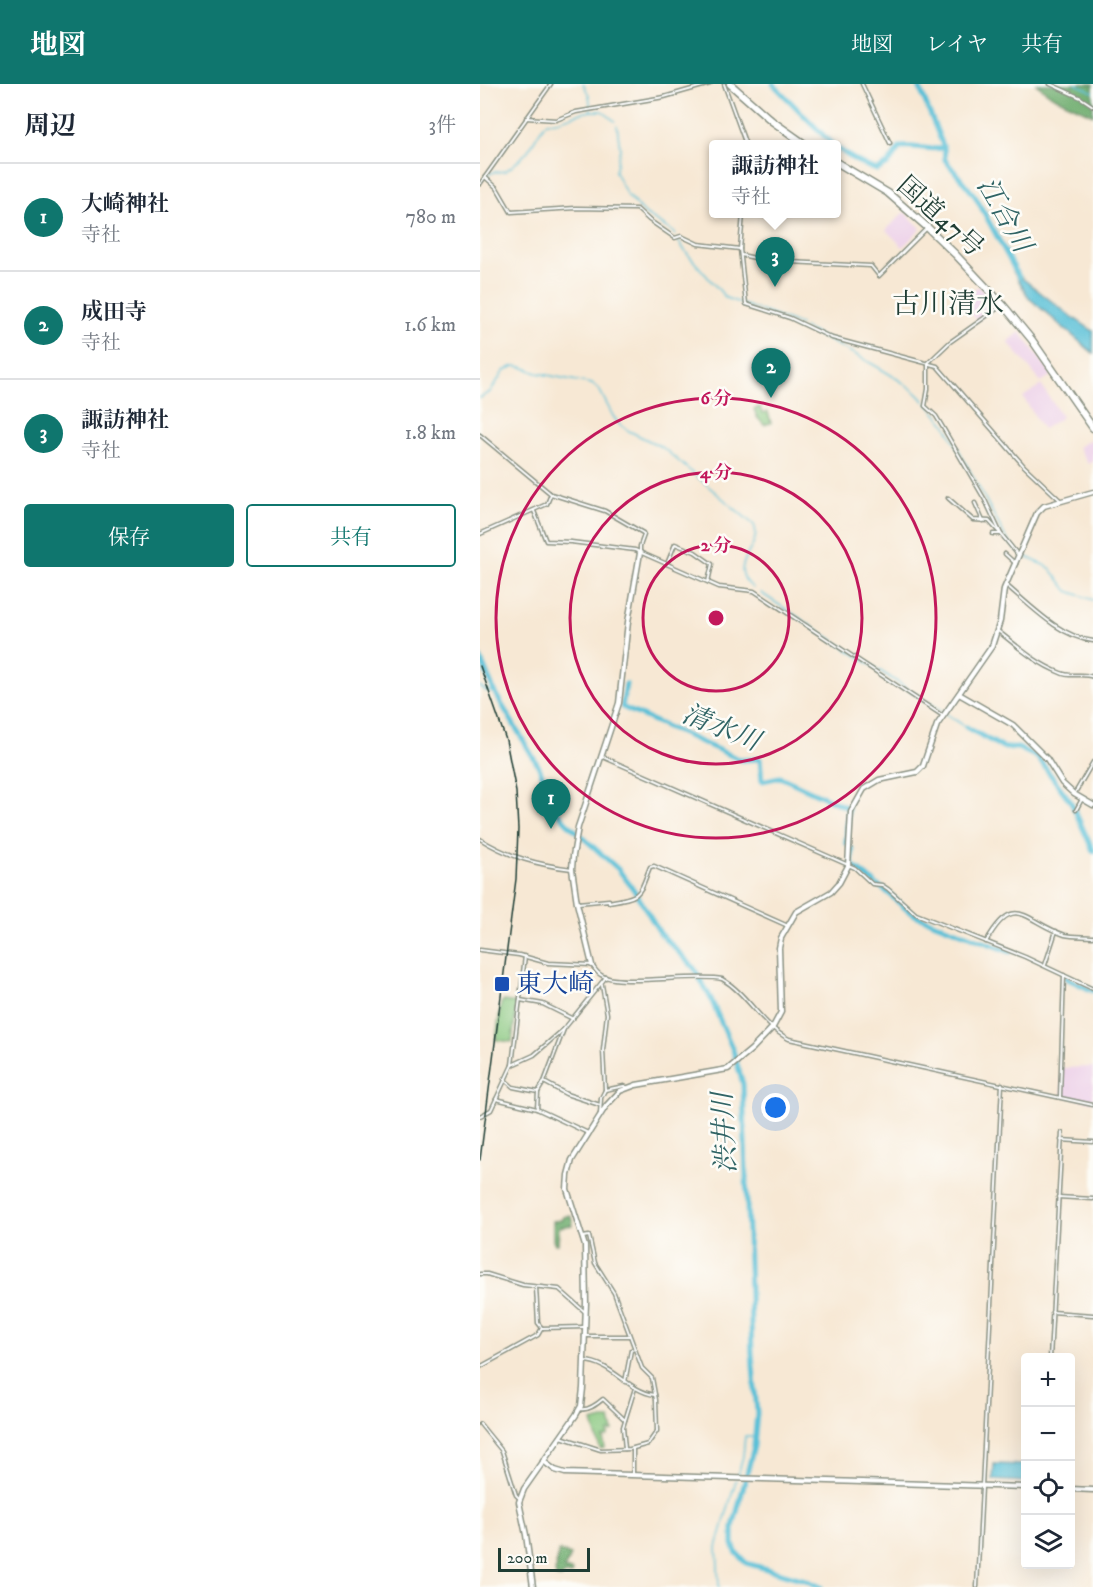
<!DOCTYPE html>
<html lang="ja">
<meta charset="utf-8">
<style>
:root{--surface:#fff;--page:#f6f6f7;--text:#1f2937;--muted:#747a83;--line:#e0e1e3;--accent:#0f766e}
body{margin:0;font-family:"IM FELL DW Pica","Noto Serif JP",serif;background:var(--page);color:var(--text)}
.controls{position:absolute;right:18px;bottom:18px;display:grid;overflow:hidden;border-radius:6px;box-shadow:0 6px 24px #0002}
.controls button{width:54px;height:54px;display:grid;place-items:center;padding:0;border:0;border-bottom:2px solid var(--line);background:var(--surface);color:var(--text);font:30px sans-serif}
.scale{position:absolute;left:18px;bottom:15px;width:92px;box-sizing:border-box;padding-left:6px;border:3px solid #1f3d34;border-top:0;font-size:16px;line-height:21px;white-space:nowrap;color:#1f3d34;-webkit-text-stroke:4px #fdfcf7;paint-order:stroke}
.you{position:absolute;left:296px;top:1024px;width:21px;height:21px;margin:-15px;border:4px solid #fff;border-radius:50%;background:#1a73e8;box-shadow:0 0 0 9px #1a73e833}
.badge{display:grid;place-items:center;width:39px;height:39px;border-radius:50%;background:var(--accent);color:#fff;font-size:20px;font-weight:700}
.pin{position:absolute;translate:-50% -50px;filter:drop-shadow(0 2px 3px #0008)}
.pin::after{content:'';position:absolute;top:32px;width:21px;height:18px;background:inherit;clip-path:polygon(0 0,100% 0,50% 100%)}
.popup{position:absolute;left:229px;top:56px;width:132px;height:78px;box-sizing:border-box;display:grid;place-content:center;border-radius:6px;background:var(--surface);filter:drop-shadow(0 2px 4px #0005);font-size:20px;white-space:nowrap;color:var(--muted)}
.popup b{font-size:22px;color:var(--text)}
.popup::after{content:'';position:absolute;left:50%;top:100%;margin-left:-12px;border:12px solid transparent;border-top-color:var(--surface)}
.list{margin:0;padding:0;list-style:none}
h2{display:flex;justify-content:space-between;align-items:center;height:78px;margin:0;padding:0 24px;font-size:26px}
h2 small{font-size:20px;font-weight:400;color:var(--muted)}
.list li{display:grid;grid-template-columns:39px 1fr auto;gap:18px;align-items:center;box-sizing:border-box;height:108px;padding:0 24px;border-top:2px solid var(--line)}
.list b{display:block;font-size:22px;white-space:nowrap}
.list p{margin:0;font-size:20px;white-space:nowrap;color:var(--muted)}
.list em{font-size:20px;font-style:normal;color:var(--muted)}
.actions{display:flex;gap:12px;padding:18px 24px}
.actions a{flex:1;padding:14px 0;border:2px solid var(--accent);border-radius:6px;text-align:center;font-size:21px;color:var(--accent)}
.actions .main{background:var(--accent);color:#fff}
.icon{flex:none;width:33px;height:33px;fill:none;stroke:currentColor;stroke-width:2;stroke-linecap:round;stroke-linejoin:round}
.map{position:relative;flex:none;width:613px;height:1503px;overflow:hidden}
header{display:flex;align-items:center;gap:36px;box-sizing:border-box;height:84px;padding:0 30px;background:var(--accent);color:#fff}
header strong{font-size:28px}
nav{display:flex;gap:33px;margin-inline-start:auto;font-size:21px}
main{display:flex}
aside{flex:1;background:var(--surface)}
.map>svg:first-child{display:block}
.built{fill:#edd1e9}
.green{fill:#86c67d;stroke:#528258;stroke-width:1.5}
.forest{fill:#6cab6c;stroke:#467450;stroke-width:1.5}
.water{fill:#59c0d7;stroke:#3c7e86;stroke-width:1.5}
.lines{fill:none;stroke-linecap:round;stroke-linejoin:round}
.stream{stroke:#59c0d7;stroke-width:1.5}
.river{stroke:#59c0d7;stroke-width:5}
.street-casing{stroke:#8b9284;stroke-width:5}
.secondary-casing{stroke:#8b9284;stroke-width:7}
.highway-casing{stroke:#8b9284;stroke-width:9}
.street{stroke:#fff;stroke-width:2}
.secondary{stroke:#fff;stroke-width:4}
.highway{stroke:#fff;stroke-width:6}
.rail{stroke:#1f3d34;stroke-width:1.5}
.ring{fill:none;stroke:#c2185b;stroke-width:3}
.transit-dot{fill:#1a4fb4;stroke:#fdfcf7;stroke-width:2}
.labels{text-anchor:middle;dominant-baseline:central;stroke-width:5;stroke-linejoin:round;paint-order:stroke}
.street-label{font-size:26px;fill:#1f3d34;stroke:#fdfcf7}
.transit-label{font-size:26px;fill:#164399;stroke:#fdfcf7;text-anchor:start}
.water-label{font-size:27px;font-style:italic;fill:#306465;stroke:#fdfcf7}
.quarter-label{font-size:28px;fill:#1f3d34;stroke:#fdfcf7}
.centre{fill:#c2185b;stroke:#fdfcf7;stroke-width:3}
.ring-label{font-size:18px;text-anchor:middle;font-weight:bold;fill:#c2185b;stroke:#fdfcf7;stroke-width:5;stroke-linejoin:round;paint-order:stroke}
</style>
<header>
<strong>地図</strong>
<nav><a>地図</a><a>レイヤ</a><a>共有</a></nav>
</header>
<main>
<aside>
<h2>周辺<small>3件</small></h2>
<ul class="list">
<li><span class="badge">1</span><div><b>大崎神社</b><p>寺社</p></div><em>780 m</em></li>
<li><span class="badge">2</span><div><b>成田寺</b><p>寺社</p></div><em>1.6 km</em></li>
<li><span class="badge">3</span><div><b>諏訪神社</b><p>寺社</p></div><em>1.8 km</em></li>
</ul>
<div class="actions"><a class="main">保存</a><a>共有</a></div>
</aside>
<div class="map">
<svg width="613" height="1503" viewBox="0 0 613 1503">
<rect width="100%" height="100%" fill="#fdfcf7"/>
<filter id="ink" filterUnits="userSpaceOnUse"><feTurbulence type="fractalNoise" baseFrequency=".0167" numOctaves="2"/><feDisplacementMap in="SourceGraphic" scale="12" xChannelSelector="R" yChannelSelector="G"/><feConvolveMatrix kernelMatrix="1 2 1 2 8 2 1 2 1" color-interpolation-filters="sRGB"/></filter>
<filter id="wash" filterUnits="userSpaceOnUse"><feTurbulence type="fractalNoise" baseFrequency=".008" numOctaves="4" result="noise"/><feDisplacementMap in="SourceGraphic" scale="24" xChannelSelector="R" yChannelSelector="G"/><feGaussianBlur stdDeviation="1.35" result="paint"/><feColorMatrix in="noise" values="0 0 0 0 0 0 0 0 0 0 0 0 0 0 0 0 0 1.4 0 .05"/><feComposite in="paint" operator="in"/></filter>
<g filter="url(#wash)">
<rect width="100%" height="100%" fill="#f7e8d4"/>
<!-- built -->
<g class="built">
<polygon points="424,128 441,144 423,163 406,146"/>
<polygon points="498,202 516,220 498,237 481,219"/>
<polygon points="540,248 572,291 561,298 528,258"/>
<polygon points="561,301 582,333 563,345 543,313"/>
<polygon points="613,354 613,377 608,380 598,363"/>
<polygon points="613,983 613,1018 582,1012 581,984"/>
</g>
<!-- green -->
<g class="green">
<polygon points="280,323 282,329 288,328 291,339 284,341 277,333 274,325"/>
<polygon points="23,917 37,919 32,958 16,956 21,919"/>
<polygon points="123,1335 130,1335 133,1347 128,1348 128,1352 123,1354 125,1364 120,1365 112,1338"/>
</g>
<!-- forest -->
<g class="forest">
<polygon points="556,0 613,0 613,31 572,12"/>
<polygon points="90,1131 93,1136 92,1141 79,1143 78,1160 75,1160 73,1156 73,1137 81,1136 83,1133"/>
<polygon points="79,1467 91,1471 84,1485 92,1487 92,1491 85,1490 81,1494 76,1493 75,1487"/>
</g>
<!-- water -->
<g class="water">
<polygon points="533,187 588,230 613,247 613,269 549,214"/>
<polygon points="514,1380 545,1381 545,1398 513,1396"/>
</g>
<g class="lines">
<!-- stream -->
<g class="stream">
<polyline points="103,0 109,11 111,27 122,27 135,37"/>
<polyline points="596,0 613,8"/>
<polyline points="137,42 140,65 135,88 147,111 166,131 192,147 195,151"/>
<path d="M 7,92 C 12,86 18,89 25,87 C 31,84 38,77 43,72 C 52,65 57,48 67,38 C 82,38 96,29 111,27"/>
<polyline points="197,155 205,167 246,214 320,241"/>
<path d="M 324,244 C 348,256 433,299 444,317"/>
<path d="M 0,314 L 10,308 L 24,287 L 34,282 L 42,283 L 57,289 L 112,300 L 120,307 L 133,332 L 139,340 L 149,347 L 182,363 L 274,441 C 284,464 244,481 273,504"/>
<polyline points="447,319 465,340 526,454 538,468"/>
<polyline points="542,471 570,484 588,507 613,516"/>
<polyline points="281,509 486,643"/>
<polyline points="0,602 6,607 15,609"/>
<polyline points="258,1392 263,1372 265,1352 275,1352"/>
<polyline points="239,1503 237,1463 256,1396"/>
</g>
<!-- river -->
<g class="river">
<polyline points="293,0 353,61"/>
<polyline points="438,0 464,64 465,76 495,112 539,193"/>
<path d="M 356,63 C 369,73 381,81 397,86 L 408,80 L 420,63 C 436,61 449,67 464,64"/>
<polyline points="0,573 15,609 59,683 76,726 86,738 138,785 154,806 180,849 214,884 230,913 253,966 263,1000 272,1270 277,1329 274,1362 253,1443 253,1460 256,1468 266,1479 325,1496 341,1503"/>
<polyline points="146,600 142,623 261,676 280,675 282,697 300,693 368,724 366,759"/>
<polyline points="486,643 518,661 525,664 538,664 557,673 591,718 613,767"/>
<polyline points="372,765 372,781 395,799"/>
<path d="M 399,802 C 413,811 422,825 437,832 L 530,868"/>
<polyline points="586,894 613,907"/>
</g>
</g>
</g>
<g filter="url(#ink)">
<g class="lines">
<!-- street casing -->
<g class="street-casing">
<g id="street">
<polyline points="244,0 266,61"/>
<polyline points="382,0 410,59"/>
<polyline points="570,0 601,14 613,22"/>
<polyline points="46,34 76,36 96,28 184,13 230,0"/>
<polyline points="5,93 17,104 31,128 96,124 157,125 169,136 195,154 201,152 218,160 260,165"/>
<polyline points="0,100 71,0"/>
<polyline points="263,130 260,165 266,220 310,234 352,254 457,282 544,382 581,417"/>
<polyline points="261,171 289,177 391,182 399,192 446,145"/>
<polyline points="521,222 470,258 448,279 448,305 445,322 456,332 462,342 505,416 521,450 538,471"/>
<polyline points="0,351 71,410 125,427 163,449 164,451 160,462 160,469"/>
<polyline points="468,414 493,436 509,437 519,448"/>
<polyline points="495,419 503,437"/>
<polyline points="54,427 66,457 91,458 155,466 239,503 274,507 463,632"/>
<polyline points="0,450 67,420 71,410"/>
<polyline points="513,450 521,450"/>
<polyline points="525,470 536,480"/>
<polyline points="187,480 195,460 215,468 232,480 228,498"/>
<path d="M 526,501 C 551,522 580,553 613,557"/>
<path d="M 518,547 C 538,563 557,580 581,589 C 591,594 602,588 613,593"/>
<polyline points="123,673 375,784 392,800 402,801 408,805 436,830 545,873 613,905"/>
<polyline points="595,709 613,678"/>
<polyline points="596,726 602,715"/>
<path d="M 0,755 C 29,773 58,781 92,785"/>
<path d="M 98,819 L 129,816 L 129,818 C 162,812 158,813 170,783 L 174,782 L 308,842"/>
<path d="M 506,858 C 535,806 545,838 585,851 C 594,853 604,852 613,853"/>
<path d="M 0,866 L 39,871 L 68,879 L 112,881 C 114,884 117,889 121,891 C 138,903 216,889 242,895 C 268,910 282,942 309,955 L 613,1021"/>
<polyline points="565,881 576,847"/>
<polyline points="122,901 127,930 123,966 125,1006 144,1002 148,1004"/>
<polyline points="40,916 63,920 93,935"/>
<polyline points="32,981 54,971 84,945 126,893"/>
<polyline points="24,995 33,1003 58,1008 64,998 86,1010 120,1021"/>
<polyline points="64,998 84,945"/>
<polyline points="580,1013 584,891"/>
<polyline points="16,1015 57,1025 108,1049"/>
<polyline points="57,1025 58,1008"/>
<polyline points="120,1030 121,1014 125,1006"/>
<polyline points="0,1032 11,1026 32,981 45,872"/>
<polyline points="581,1056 613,1058"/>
<polyline points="578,1113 613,1115"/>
<polyline points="0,1190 7,1190 43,1201 79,1205 105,1228"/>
<polyline points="56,1203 58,1239 62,1244"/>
<polyline points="572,1228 613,1231"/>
<polyline points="62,1244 104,1243"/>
<polyline points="104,1252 149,1252"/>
<polyline points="570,1274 582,1049"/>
<path d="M 104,1277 C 132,1278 147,1307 175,1311"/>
<polyline points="0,1283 58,1251 62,1244"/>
<polyline points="145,1298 151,1266 155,1265"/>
<path d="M 100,1325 C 108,1327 116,1321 123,1315 L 145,1336"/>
<polyline points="0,1340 22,1367 36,1411 39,1414"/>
<polyline points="81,1353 121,1366 150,1365 168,1360 177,1347 176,1316 172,1294 162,1284 134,1209 115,1179 109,1152 103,1153"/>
<polyline points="145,1365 143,1343 155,1304"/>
<polyline points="153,1391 153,1365"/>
<polyline points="497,1503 522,1000"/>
</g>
</g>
<!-- secondary casing -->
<g class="secondary-casing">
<g id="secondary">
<polyline points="479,610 533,641 567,675 582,699 594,710 613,721"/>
<polyline points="112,881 97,819 92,785 93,772 98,743 139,619 148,538 160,469"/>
<polyline points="63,1377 75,1386 85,1389 546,1403"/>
<polyline points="590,1405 613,1406"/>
<polyline points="53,1503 46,1451 39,1418 44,1405 96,1331 101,1322 103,1304 106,1219 105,1162 87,1105 88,1091 92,1076 126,1022 140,1007 156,1001 248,985 272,965 293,943 301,928 299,864 301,854 316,828 351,808 359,799 368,782 371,728 384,705 399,696 437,688 443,682 457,641 512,562 520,537 524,505 557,429 564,422 613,408"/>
</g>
</g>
<!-- highway casing -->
<g class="highway-casing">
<g id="highway">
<polyline points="250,0 292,37 326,61"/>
<polyline points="356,78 408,109 447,143 475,170 523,221 552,256 613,344"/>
</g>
</g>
<!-- street -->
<use href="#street" class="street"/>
<!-- secondary -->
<use href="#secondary" class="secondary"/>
<!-- highway -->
<use href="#highway" class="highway"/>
<!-- rail -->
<polyline class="rail" points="0,582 26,656 36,708 38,745 36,795 0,1076"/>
</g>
</g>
<!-- distance rings -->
<g class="ring">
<circle cx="236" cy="534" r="73"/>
<circle cx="236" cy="534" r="146"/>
<circle cx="236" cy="534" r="220"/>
</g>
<!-- markers -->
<rect class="transit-dot" x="14" y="892" width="16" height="16" rx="3"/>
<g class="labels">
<!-- street labels -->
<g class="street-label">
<text transform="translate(460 133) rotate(42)">国道47号</text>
</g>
<!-- transit labels -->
<g class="transit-label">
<text x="36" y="900">東大崎</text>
</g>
<!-- water labels -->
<g class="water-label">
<text transform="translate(524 131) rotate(60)">江合川</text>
<text transform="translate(241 644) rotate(22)">清水川</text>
<text transform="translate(245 1049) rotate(-93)">渋井川</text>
</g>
<!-- quarter labels -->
<g class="quarter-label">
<text x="468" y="220">古川清水</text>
</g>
</g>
<circle cx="236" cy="534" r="9" class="centre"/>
<g class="ring-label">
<text x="236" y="320">6 分</text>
<text x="236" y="394">4 分</text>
<text x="236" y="467">2 分</text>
</g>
</svg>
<div class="controls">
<button>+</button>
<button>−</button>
<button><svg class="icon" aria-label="locate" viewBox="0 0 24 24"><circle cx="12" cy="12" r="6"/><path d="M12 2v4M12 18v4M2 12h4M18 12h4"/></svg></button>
<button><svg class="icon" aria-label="layers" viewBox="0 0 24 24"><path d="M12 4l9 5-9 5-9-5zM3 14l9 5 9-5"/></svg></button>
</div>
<div class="scale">200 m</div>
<div class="you"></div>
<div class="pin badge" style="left:71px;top:745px">1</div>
<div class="pin badge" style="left:291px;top:314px">2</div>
<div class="pin badge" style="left:295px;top:203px">3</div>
<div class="popup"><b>諏訪神社</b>寺社</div>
</div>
</main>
